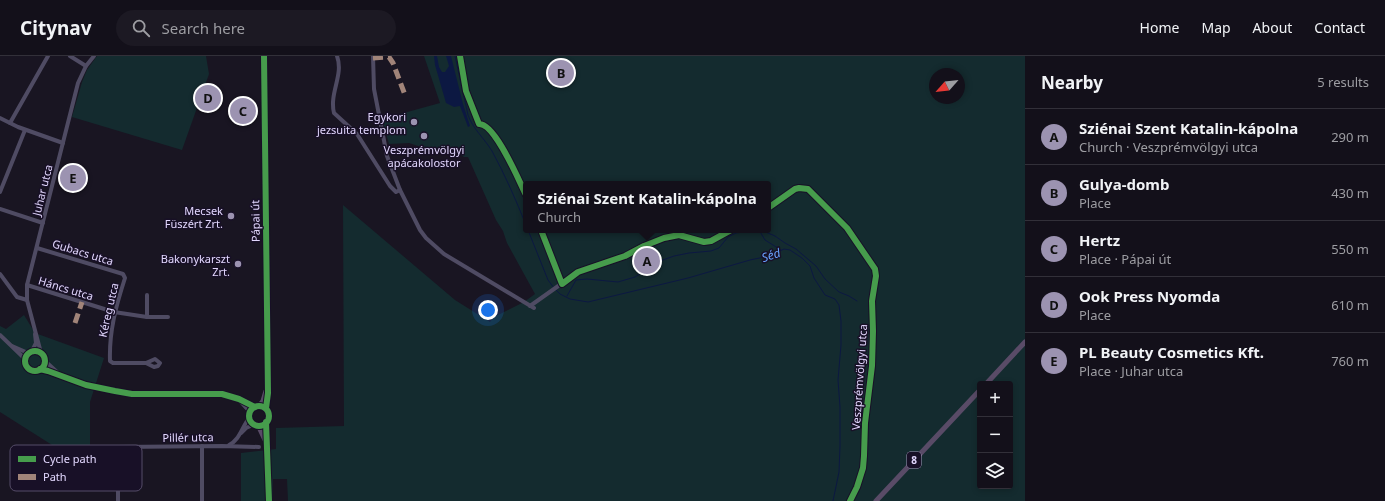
<!DOCTYPE html>
<meta charset="utf-8">
<style>
:root{--surface:#13101a;--page:#1c1923;--text:#f1f3f6;--muted:#9d9da2;--line:#323039;--accent:#9c93b1}
body{margin:0;font-family:"Noto Sans",sans-serif;background:var(--page);color:var(--text)}
.controls{position:absolute;right:12px;bottom:12px;display:grid;overflow:hidden;border-radius:4px;box-shadow:0 2px 6px #0003}
.controls button{width:36px;height:36px;display:grid;place-items:center;padding:0;border:0;border-bottom:1px solid var(--line);background:var(--surface);color:var(--text);font:20px sans-serif}
.compass{position:absolute;left:929px;top:12px;width:36px;height:36px;border-radius:50%;background:var(--surface);box-shadow:0 2px 6px #0003;rotate:243deg}
.you{position:absolute;left:488px;top:254px;width:14px;height:14px;margin:-10px;border:3px solid #fff;border-radius:50%;background:#1a73e8;box-shadow:0 0 0 6px #1a73e833}
.badge{display:grid;place-items:center;width:26px;height:26px;border-radius:50%;background:var(--accent);color:#111;font-size:13px;font-weight:700}
.pin{position:absolute;translate:-50% -50%;border:2px solid #fff;box-shadow:0 1px 4px #0006}
.popup{position:absolute;left:523px;top:125px;width:248px;height:52px;box-sizing:border-box;display:grid;place-content:center;border-radius:4px;background:var(--surface);filter:drop-shadow(0 1px 3px #0005);font-size:13px;white-space:nowrap;color:var(--muted)}
.popup b{font-size:15px;color:var(--text)}
.popup::after{content:'';position:absolute;left:50%;top:100%;margin-left:-8px;border:8px solid transparent;border-top-color:var(--surface)}
.list{margin:0;padding:0;list-style:none}
h2{display:flex;justify-content:space-between;align-items:center;height:52px;margin:0;padding:0 16px;font-size:17px}
h2 small{font-size:13px;font-weight:400;color:var(--muted)}
.list li{display:grid;grid-template-columns:26px 1fr auto;gap:12px;align-items:center;box-sizing:border-box;height:56px;padding:0 16px;border-top:1px solid var(--line)}
.list b{display:block;font-size:15px;white-space:nowrap}
.list p{margin:0;font-size:13px;white-space:nowrap;color:var(--muted)}
.list em{font-size:13px;font-style:normal;color:var(--muted)}
.icon{flex:none;width:22px;height:22px;fill:none;stroke:currentColor;stroke-width:2;stroke-linecap:round;stroke-linejoin:round}
.map{position:relative;flex:none;width:1025px;height:445px;overflow:hidden}
header{display:flex;align-items:center;gap:24px;box-sizing:border-box;height:56px;padding:0 20px;background:var(--surface);border-bottom:1px solid var(--line)}
header strong{font-size:19px}
nav{display:flex;gap:22px;margin-inline-start:auto;font-size:14px}
.search{width:280px;height:36px;background:var(--page);display:flex;align-items:center;gap:10px;box-sizing:border-box;padding:0 14px;border-radius:22px;color:var(--muted);font-size:15px}
main{display:flex}
aside{flex:1;background:var(--surface)}
.map>svg:first-child{display:block}
.green{fill:#142b2f;fill-rule:evenodd}
.water{fill:#0c1842}
.lines{fill:none;stroke-linecap:round;stroke-linejoin:round}
.stream{stroke:#0c1842;stroke-width:1}
.minor{stroke:#4f4b63;stroke-width:4}
.major{stroke:#594b67;stroke-width:5}
.quiet{stroke:#a18479;stroke-width:5;stroke-dasharray:10 5;stroke-linecap:butt}
.cycleway-casing{stroke:#181027;stroke-width:8}
.cycleway{stroke:#469c4c;stroke-width:6}
.poi-dot{fill:#9c93b1;stroke:#181027;stroke-width:1.5}
.labels{text-anchor:middle;dominant-baseline:central;stroke-width:3;stroke-linejoin:round;paint-order:stroke}
.shield{fill:#181027;stroke:#a59bbe;stroke-width:1}
.shield-label{font-size:10px;font-weight:bold;fill:#e2d7fe}
.poi-label{font-size:11px;fill:#e2d7fe;stroke:#181027;text-anchor:end}
.street-label{font-size:11px;fill:#e2d7fe;stroke:#181027}
.water-label{font-size:12px;font-style:italic;fill:#67a1fc;stroke:#181027}
.key{fill:#181027;stroke:#554c68;stroke-width:1}
.key-label{font-size:11px;fill:#e2d7fe}
</style>
<header>
<strong>Citynav</strong>
<div class="search"><svg class="icon" aria-label="search" viewBox="0 0 24 24"><circle cx="10" cy="10" r="6"/><path d="M15 15l6 6"/></svg>Search here</div>
<nav><a>Home</a><a>Map</a><a>About</a><a>Contact</a></nav>
</header>
<main>
<div class="map">
<svg width="1025" height="445" viewBox="0 0 1025 445">
<rect width="100%" height="100%" fill="#191522"/>
<!-- green -->
<g class="green">
<polygon points="97,0 206,0 209,18 182,94 72,61 82,26 87,14"/>
<path d="M 424,0 L 1025,0 L 1025,445 L 288,445 L 287,423 L 273,423 L 273,445 L 241,445 L 241,397 L 276,393 L 276,372 L 344,370 L 343,149 L 455,244 L 490,266 L 494,261 L 524,246 L 535,238 L 507,187 L 503,175 L 496,164 L 468,101 L 464,101 L 449,90 L 435,95 L 427,93 L 409,87 L 389,88 L 382,63 L 440,47 ZM 935,18 L 959,18 L 959,42 L 935,42 ZM 526,128 L 768,128 L 768,174 L 526,174 ZM 980,328 L 1010,328 L 1010,430 L 980,430 Z"/>
<polygon points="24,259 35,277 104,302 90,346 90,413 0,356 0,270 6,273"/>
</g>
<!-- water -->
<polygon class="water" points="434,0 437,0 439,11 442,16 445,16 449,10 446,0 451,0 463,48 470,70 468,71 460,50 454,51 446,47 435,9"/>
<g class="lines">
<!-- stream -->
<g class="stream">
<path d="M 455,0 L 468,59 C 473,73 484,82 492,95 C 505,119 516,144 526,169"/>
<polyline points="528,174 548,224 554,232"/>
<polyline points="759,174 765,184 781,194"/>
<polyline points="761,174 775,180 785,187 796,193 816,210 825,223 839,236 849,240 857,245"/>
<polyline points="556,234 560,238 570,243 588,246 688,222 750,204 769,200 784,193 790,194 802,202 810,210 814,222 825,239 835,243 839,249 841,265 841,289 838,324 840,351 840,390 839,416 833,445"/>
<polyline points="567,240 576,224 587,223 618,226 635,221 660,205 674,200 689,197 711,195 719,192 728,181 736,177 744,176 748,174"/>
</g>
<!-- minor -->
<g class="minor">
<polyline points="70,0 86,10"/>
<path d="M 337,0 C 344,19 329,37 334,57 L 357,78 L 390,130 L 396,136 L 400,134"/>
<polyline points="373,0 374,33 387,100 400,134 420,174 426,182 444,198 534,252"/>
<polyline points="0,62 18,71 63,87"/>
<polyline points="10,67 48,0"/>
<polyline points="0,136 25,74"/>
<polyline points="768,152 795,133 799,132 808,133 847,172 875,213"/>
<polyline points="0,153 43,167"/>
<path d="M 37,192 L 123,218 L 125,222 C 116,250 109,275 110,305 L 113,307 L 146,307 L 154,311 L 158,310 L 160,307 L 155,303 L 146,307"/>
<polyline points="0,218 17,241 27,244"/>
<polyline points="27,229 114,256 147,261 168,261"/>
<polyline points="147,239 147,261"/>
<polyline points="530,250 578,216 625,200 644,190 664,182 679,179 704,186 711,185 731,174"/>
<polyline points="0,279 25,303"/>
<polyline points="12,290 28,297"/>
<polyline points="32,295 36,287 35,278"/>
<circle cx="35" cy="305" r="10"/>
<polyline points="41,297 27,244 27,229 78,27 86,10 94,0"/>
<polyline points="45,305 57,316"/>
<polyline points="40,313 48,315 86,329 115,335 132,338 222,338 239,343 255,351"/>
<polyline points="240,345 250,356"/>
<polyline points="241,377 246,372 255,368"/>
<path d="M 229,389 C 240,384 242,370 250,361"/>
<polyline points="202,390 202,445"/>
<polyline points="118,445 118,391 222,390 259,391"/>
</g>
<!-- major -->
<g class="major">
<polyline points="264,0 268,337 266,352"/>
<polyline points="986,328 1025,286"/>
<polyline points="259,350 263,345 266,335"/>
<circle cx="259" cy="360" r="10"/>
<polyline points="266,366 269,445"/>
<polyline points="258,369 265,384"/>
<polyline points="876,445 980,334"/>
</g>
<!-- quiet -->
<g class="quiet">
<polyline points="373,2 389,1 393,7 405,39"/>
<polyline points="75,267 82,246"/>
</g>
<!-- cycleway casing -->
<g class="cycleway-casing">
<g id="cycleway">
<polyline points="264,0 268,337 266,352"/>
<path d="M 460,0 L 466,35 L 479,68 C 495,67 519,125 526,139"/>
<polyline points="768,152 795,133 799,132 808,133 847,172 875,213 876,220 872,245 873,275 872,310 865,367 864,400 863,412 857,431 850,445"/>
<polyline points="541,174 562,228 578,216 625,200 644,190 664,182 679,179 704,186 711,185 731,174"/>
<circle cx="35" cy="305" r="10"/>
<polyline points="40,313 48,315 86,329 115,335 132,338 222,338 239,343 255,351"/>
<circle cx="259" cy="360" r="10"/>
<polyline points="266,366 269,445"/>
</g>
</g>
<!-- cycleway -->
<use href="#cycleway" class="cycleway"/>
</g>
<!-- markers -->
<g class="poi-dot">
<circle cx="414" cy="66" r="4"/>
<circle cx="424" cy="80" r="4"/>
<circle cx="231" cy="160" r="4"/>
<circle cx="238" cy="208" r="4"/>
</g>
<g class="labels">
<!-- shield labels -->
<rect class="shield" x="907" y="396" width="14" height="16" rx="3"/>
<g class="shield-label">
<text x="914" y="404">8</text>
</g>
<!-- poi labels -->
<g class="poi-label">
<text x="406" y="60">Egykori<tspan x="406" dy="13">jezsuita templom</tspan></text>
<text x="424" y="93" text-anchor="middle">Veszprémvölgyi<tspan x="424" dy="13">apácakolostor</tspan></text>
<text x="223" y="154">Mecsek<tspan x="223" dy="13">Füszért Zrt.</tspan></text>
<text x="230" y="202">Bakonykarszt<tspan x="230" dy="13">Zrt.</tspan></text>
</g>
<!-- street labels -->
<g class="street-label">
<text transform="translate(42 134) rotate(-76)">Juhar utca</text>
<text transform="translate(255 165) rotate(-91)">Pápai út</text>
<text transform="translate(83 196) rotate(17)">Gubacs utca</text>
<text transform="translate(66 232) rotate(17)">Háncs utca</text>
<text transform="translate(108 254) rotate(-77)">Kéreg utca</text>
<text transform="translate(859 321) rotate(-86)">Veszprémvölgyi utca</text>
<text transform="translate(188 381) rotate(-1)">Pillér utca</text>
</g>
<!-- water labels -->
<g class="water-label">
<text transform="translate(771 199) rotate(-18)">Séd</text>
</g>
</g>
<!-- legend -->
<rect x="10" y="389" width="132" height="46" rx="6" class="key"/>
<rect x="18" y="400" width="18" height="6" fill="#469c4c"/>
<rect x="18" y="418" width="18" height="6" fill="#a18479"/>
<g class="key-label">
<text x="43" y="407">Cycle path</text>
<text x="43" y="425">Path</text>
</g>
</svg>
<div class="controls">
<button>+</button>
<button>−</button>
<button><svg class="icon" aria-label="layers" viewBox="0 0 24 24"><path d="M12 4l9 5-9 5-9-5zM3 14l9 5 9-5"/></svg></button>
</div>
<svg class="compass" viewBox="-18 -18 36 36"><path d="M0-13l5 13h-10z" fill="#e53935"/><path d="M0 13l5-13h-10z" fill="#9d9da2"/></svg>
<div class="you"></div>
<div class="pin badge" style="left:647px;top:205px">A</div>
<div class="popup"><b>Sziénai Szent Katalin-kápolna</b>Church</div>
<div class="pin badge" style="left:561px;top:17px">B</div>
<div class="pin badge" style="left:243px;top:55px">C</div>
<div class="pin badge" style="left:208px;top:42px">D</div>
<div class="pin badge" style="left:73px;top:122px">E</div>
</div>
<aside>
<h2>Nearby<small>5 results</small></h2>
<ul class="list">
<li><span class="badge">A</span><div><b>Sziénai Szent Katalin-kápolna</b><p>Church · Veszprémvölgyi utca</p></div><em>290 m</em></li>
<li><span class="badge">B</span><div><b>Gulya-domb</b><p>Place</p></div><em>430 m</em></li>
<li><span class="badge">C</span><div><b>Hertz</b><p>Place · Pápai út</p></div><em>550 m</em></li>
<li><span class="badge">D</span><div><b>Ook Press Nyomda</b><p>Place</p></div><em>610 m</em></li>
<li><span class="badge">E</span><div><b>PL Beauty Cosmetics Kft.</b><p>Place · Juhar utca</p></div><em>760 m</em></li>
</ul>
</aside>
</main>
